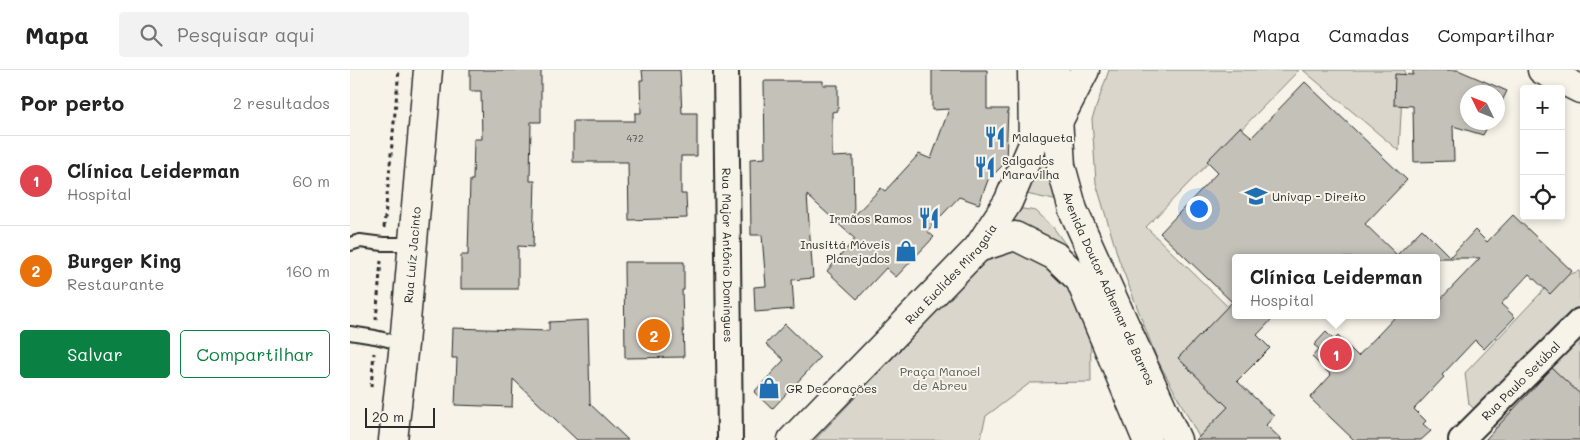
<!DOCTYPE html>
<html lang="pt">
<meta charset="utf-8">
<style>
:root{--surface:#fff;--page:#f2f2f2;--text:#222;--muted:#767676;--line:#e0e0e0;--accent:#0b8043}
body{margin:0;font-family:Mali,sans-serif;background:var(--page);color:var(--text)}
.controls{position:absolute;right:15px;top:15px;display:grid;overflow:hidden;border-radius:5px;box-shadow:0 2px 8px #0003}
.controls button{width:45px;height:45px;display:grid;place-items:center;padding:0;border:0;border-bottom:1px solid var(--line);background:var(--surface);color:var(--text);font:25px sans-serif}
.compass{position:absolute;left:1110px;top:15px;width:45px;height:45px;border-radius:50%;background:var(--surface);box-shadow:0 2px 8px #0003;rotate:313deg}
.scale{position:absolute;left:15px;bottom:12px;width:70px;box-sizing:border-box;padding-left:5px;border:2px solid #2b2b2b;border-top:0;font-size:14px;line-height:18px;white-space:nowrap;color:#2b2b2b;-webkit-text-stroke:4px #f7f3e8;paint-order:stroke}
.you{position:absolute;left:848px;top:138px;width:18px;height:18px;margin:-12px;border:4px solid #fff;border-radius:50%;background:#1a73e8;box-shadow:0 0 0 8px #1a73e833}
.badge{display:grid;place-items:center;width:32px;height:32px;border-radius:50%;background:var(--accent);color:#fff;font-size:16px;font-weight:700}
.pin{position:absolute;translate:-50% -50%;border:2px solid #fff;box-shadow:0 1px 5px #0006}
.popup{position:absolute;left:882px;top:184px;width:208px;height:65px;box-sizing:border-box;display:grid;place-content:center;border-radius:5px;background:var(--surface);filter:drop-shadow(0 1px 4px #0005);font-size:16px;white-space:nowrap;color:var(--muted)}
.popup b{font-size:19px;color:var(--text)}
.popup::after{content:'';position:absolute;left:50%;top:100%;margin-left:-10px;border:10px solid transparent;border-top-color:var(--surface)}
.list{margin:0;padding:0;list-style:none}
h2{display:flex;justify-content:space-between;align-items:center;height:65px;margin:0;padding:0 20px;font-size:21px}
h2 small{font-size:16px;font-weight:400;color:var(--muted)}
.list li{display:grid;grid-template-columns:32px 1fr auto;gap:15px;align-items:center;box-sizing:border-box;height:90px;padding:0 20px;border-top:1px solid var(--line)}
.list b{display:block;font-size:19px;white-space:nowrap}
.list p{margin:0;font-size:16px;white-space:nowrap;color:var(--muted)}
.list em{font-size:16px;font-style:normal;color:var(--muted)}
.actions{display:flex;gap:10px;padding:15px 20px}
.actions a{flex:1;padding:11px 0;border:1px solid var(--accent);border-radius:5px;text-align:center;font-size:18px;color:var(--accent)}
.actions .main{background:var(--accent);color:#fff}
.icon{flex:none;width:28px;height:28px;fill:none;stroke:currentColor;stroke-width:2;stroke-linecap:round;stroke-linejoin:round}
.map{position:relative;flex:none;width:1230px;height:370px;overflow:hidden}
header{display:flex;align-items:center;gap:30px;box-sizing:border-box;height:70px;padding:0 25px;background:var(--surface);border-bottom:1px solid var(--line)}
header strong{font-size:24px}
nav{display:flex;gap:28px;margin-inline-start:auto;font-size:18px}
.search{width:350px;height:45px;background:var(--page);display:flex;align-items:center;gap:12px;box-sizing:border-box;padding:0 18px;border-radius:5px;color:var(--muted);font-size:19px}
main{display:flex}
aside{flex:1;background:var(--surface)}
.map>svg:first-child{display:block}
.green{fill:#dad6cc;stroke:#82807c}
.building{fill:#c4c1b9;stroke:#2b2b2b}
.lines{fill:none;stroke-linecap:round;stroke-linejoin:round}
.service-casing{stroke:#2b2b2b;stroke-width:16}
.minor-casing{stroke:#2b2b2b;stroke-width:28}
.tertiary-casing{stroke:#2b2b2b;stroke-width:31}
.secondary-casing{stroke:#2b2b2b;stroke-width:31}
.primary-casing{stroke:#2b2b2b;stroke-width:31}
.path{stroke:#2b2b2b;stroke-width:3;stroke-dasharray:4 4;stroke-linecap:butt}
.service{stroke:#f7f3e8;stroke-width:12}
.minor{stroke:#f7f3e8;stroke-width:24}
.tertiary{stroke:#f7f3e8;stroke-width:28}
.secondary{stroke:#f7f3e8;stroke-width:28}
.primary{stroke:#f7f3e8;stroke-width:28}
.labels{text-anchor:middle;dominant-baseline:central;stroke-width:4;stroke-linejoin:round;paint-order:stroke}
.number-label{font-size:10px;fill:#51504e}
.poi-label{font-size:12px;fill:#2b2b2b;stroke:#f7f3e8;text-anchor:start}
.street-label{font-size:12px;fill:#2b2b2b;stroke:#f7f3e8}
.park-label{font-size:12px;fill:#575653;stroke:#f7f3e8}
</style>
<header>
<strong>Mapa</strong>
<div class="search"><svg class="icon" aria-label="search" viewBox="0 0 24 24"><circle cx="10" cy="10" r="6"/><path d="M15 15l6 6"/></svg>Pesquisar aqui</div>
<nav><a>Mapa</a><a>Camadas</a><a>Compartilhar</a></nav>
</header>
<main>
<aside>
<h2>Por perto<small>2 resultados</small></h2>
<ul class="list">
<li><span class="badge" style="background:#e0444e">1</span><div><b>Clínica Leiderman</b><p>Hospital</p></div><em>60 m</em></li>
<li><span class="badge" style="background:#e8710a">2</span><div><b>Burger King</b><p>Restaurante</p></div><em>160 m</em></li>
</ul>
<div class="actions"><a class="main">Salvar</a><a>Compartilhar</a></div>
</aside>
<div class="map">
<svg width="1230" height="370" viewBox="0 0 1230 370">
<rect width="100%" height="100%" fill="#f7f3e8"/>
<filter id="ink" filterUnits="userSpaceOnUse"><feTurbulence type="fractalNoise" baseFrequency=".02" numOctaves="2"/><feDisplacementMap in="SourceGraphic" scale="10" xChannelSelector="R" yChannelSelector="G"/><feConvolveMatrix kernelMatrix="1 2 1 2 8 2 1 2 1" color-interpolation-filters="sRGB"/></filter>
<g filter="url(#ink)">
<!-- green -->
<g class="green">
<polygon points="759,0 949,0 796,157 878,237 828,288 878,337 849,367 807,289 769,190 746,113 742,49"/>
<polygon points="953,0 1055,0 1052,25 1049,81"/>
<polygon points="696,58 713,132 667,122"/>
<polygon points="660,137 686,141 703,157 740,209 741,312 680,313 636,346 630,370 465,370 623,203 621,189"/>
<polygon points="1230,201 1230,321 1208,347 1159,367 1140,354 1119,334 1115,303 1204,209"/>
</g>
<!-- building -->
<g class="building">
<polygon points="120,0 191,0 191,52 181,52 180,111 185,111 183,177 168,176 168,219 111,219 111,185 118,185 120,110 123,110 124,69 132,69 131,21 120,21"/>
<polygon points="292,0 330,0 332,43 347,43 347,86 331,86 331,124 336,124 337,148 279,150 278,92 223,92 223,51 285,51 285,43 291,43 290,10 293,10"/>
<polygon points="582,0 637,0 637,39 658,39 656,92 638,110 629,134 609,127 577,161 584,167 546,207 536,198 507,229 477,201 505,169 457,125 463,208 442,210 444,239 405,242 404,217 416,216 412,165 401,165 400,89 415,88 414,11 473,11 473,15 488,15 488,41 482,42 482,87 503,86 504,146 531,118 535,121 569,84 581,89 599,39 582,40"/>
<polygon points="1063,0 1108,0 1157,21 1148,39 1148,22 1118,22 1118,52 1140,52 1133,65 1103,56 1104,91 1064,92 1063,36 1044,35 1045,4 1063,5"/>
<polygon points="955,12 1057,110 1015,154 1047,185 1072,159 1100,187 1125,160 1137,172 1163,145 1222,201 1200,224 1179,204 1151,234 1165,247 1134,279 1125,270 1092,305 1094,307 1064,339 1076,351 1073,354 1081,361 1071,370 1004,370 960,328 981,305 962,287 969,279 964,275 976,262 984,270 988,266 1008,286 1047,245 1086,245 1086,234 1130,188 886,188 886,245 926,245 907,265 920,278 887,311 924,346 916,355 932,370 846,370 878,337 828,288 882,232 810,163 868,102 857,91 890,57 902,67"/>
<polygon points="274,192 334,192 334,220 332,220 334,287 275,288"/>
<polygon points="238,250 240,334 278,370 227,370 163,309 162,337 105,335 107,288 102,288 103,258 199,261 199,252"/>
<polygon points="435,254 470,288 422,339 404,322 434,290 416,274"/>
<polygon points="1202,298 1230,324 1230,370 1135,370"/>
</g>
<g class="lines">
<!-- service casing -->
<g class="service-casing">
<g id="service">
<polyline points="0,174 10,171 33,174 63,174"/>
<polyline points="0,263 25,267 54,274"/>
</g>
</g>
<!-- minor casing -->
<g class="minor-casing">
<g id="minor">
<path id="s1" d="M 376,0 L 380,370"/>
<path id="s2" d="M 1111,370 L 1230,251"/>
</g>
</g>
<!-- tertiary casing -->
<g class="tertiary-casing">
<g id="tertiary">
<path id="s3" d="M 705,0 L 711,96 L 723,140 L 827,370"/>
<polyline points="628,178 665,166 705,186 730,210 797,370"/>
</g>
</g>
<!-- secondary casing -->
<g class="secondary-casing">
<g id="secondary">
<path id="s4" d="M 442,370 L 628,178 L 658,132 L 683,74 L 682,0"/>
</g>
</g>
<!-- primary casing -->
<g class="primary-casing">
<g id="primary">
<polyline points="1192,0 1230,19"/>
<polyline points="709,50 735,0"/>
<path id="s5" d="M 43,370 L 54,274 L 78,0"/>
</g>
</g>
<!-- path -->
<g class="path">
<polyline points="34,158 49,0"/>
<polyline points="26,250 31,191"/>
<polyline points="21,317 24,283"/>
</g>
<!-- service -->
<use href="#service" class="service"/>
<!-- minor -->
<use href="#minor" class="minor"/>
<!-- tertiary -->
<use href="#tertiary" class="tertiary"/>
<!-- secondary -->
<use href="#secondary" class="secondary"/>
<!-- primary -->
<use href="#primary" class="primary"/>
</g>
</g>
<!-- icons -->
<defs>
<g id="restaurant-bare" transform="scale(1.725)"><path d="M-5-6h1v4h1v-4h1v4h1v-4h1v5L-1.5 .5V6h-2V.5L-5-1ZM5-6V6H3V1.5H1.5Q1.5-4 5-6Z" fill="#1f6fb2" stroke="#f7f3e8" stroke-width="2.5" paint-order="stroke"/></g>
<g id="university-bare" transform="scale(1.725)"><path d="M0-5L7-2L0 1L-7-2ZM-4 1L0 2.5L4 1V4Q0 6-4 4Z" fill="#1f6fb2" stroke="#f7f3e8" stroke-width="2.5" paint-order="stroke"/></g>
<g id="shop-bare" transform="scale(1.725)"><path d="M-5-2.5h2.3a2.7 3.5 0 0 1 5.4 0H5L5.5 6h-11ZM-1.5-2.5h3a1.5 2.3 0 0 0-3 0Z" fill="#1f6fb2" stroke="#f7f3e8" stroke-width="2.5" paint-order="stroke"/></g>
</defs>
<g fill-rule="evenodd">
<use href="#restaurant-bare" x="645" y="67"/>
<use href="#restaurant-bare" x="635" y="97"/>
<use href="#university-bare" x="906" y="126"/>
<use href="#restaurant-bare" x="579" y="148"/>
<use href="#shop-bare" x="556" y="181"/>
<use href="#shop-bare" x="419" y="318"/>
</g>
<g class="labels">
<!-- number labels -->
<g class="number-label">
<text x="285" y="68">472</text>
</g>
<!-- poi labels -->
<g class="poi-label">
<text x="662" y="67">Malagueta</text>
<text x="652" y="90">Salgados<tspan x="652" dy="14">Maravilha</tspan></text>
<text x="922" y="126">Univap - Direito</text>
<text x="562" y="148" text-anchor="end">Irmãos Ramos</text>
<text x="540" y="174" text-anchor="end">Inusittá Móveis<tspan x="540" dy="14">Planejados</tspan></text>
<text x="436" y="318">GR Decorações</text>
</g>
<!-- street labels -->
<g class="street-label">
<text stroke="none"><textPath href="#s5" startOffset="186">Rua Luíz Jacinto</textPath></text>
<text stroke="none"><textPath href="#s1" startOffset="185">Rua Major Antônio Domingues</textPath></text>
<text stroke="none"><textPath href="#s4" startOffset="230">Rua Euclides Miragaia</textPath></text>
<text stroke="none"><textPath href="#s3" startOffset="228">Avenida Doutor Adhemar de Barros</textPath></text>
<text stroke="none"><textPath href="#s2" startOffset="84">Rua Paulo Setúbal</textPath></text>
</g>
<!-- park labels -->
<g class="park-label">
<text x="590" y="301">Praça Manoel<tspan x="590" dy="14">de Abreu</tspan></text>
</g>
</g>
</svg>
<div class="controls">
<button>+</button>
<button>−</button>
<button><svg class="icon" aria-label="locate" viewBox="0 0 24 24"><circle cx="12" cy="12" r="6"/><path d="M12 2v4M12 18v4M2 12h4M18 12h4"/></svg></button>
</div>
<svg class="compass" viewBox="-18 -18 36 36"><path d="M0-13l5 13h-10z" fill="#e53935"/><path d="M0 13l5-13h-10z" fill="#767676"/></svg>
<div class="scale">20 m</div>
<div class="you"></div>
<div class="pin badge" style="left:986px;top:284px;background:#e0444e">1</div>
<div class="popup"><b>Clínica Leiderman</b>Hospital</div>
<div class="pin badge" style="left:304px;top:265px;background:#e8710a">2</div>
</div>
</main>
